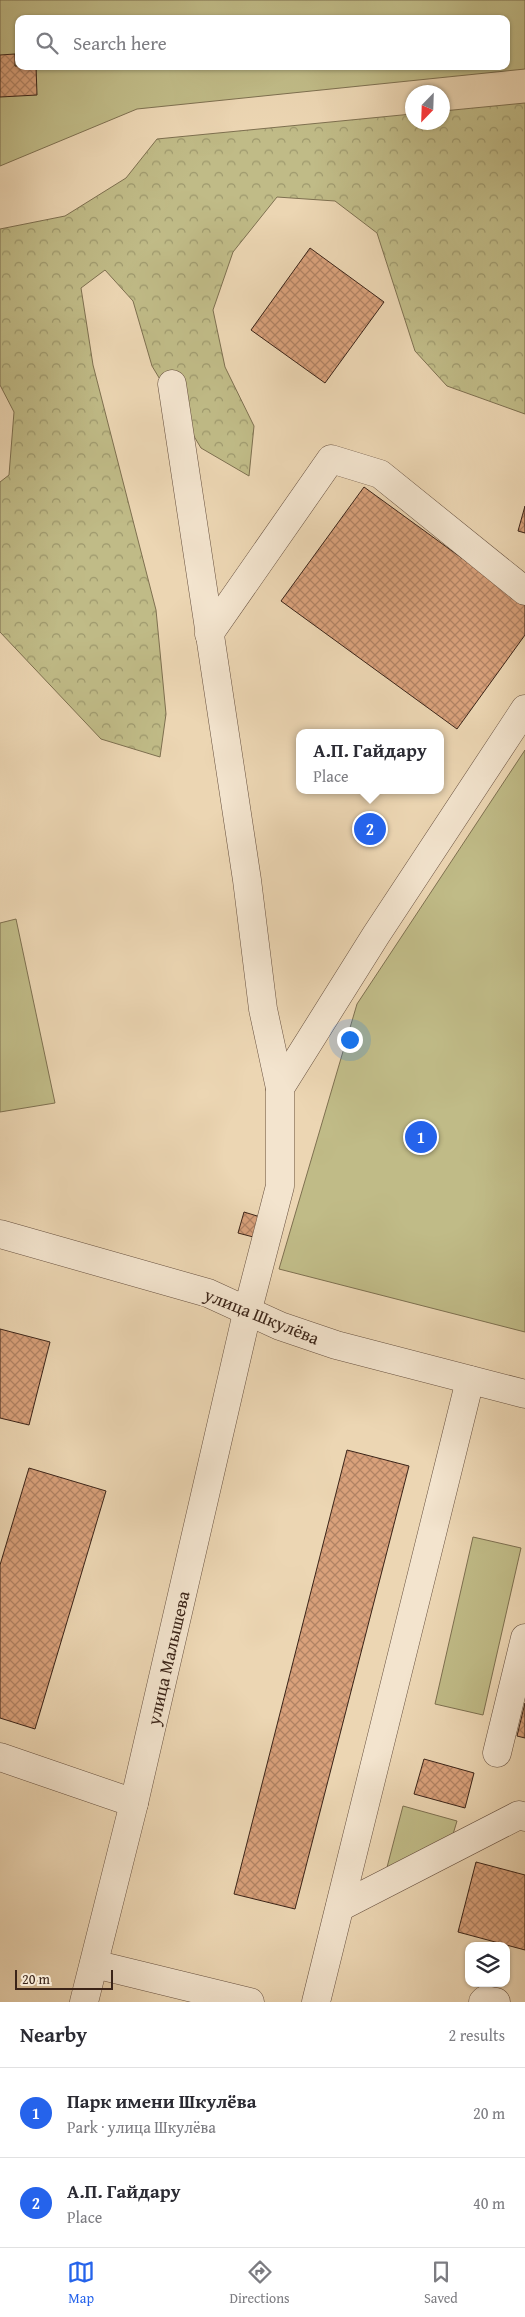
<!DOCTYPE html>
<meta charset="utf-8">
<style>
:root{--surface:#fff;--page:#f7f7f7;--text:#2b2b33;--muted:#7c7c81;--line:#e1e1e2;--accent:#2563eb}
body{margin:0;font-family:"Gentium Book Plus",serif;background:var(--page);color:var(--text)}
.controls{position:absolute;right:15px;bottom:15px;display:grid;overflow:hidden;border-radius:10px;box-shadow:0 1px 4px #0004}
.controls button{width:45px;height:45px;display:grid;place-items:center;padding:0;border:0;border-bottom:1px solid var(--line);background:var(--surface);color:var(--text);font:25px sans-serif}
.compass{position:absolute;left:405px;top:85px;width:45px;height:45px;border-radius:50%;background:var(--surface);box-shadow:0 1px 4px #0004;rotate:203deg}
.scale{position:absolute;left:15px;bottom:12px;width:98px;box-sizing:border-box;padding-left:5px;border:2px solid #3b2418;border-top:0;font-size:14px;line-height:18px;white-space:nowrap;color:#3b2418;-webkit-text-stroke:4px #f3e4ce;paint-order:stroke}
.you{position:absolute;left:349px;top:1039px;width:18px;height:18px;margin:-12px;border:4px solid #fff;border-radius:50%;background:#1a73e8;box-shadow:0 0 0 8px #1a73e833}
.badge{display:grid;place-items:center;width:32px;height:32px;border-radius:50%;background:var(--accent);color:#fff;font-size:16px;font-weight:700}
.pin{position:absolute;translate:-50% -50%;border:2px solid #fff;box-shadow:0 1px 5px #0006}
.popup{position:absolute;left:296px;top:729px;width:148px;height:65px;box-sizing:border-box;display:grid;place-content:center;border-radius:10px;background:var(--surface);filter:drop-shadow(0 1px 4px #0005);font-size:16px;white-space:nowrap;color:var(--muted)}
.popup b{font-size:19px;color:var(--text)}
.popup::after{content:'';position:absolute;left:50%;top:100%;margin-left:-10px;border:10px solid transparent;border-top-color:var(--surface)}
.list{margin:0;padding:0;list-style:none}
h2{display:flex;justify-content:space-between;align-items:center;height:65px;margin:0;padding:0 20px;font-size:21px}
h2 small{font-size:16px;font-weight:400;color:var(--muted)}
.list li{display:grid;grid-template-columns:32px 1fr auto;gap:15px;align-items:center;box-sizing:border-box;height:90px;padding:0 20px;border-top:1px solid var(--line)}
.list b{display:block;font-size:19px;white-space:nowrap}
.list p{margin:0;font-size:16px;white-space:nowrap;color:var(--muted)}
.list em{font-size:16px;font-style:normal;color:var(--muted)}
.icon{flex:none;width:28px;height:28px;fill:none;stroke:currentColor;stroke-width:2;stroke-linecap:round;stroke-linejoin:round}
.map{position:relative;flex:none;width:525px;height:2002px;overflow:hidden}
.search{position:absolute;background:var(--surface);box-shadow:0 1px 4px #0004;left:15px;right:15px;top:15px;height:55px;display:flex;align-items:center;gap:12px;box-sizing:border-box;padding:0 18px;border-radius:10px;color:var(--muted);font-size:19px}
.sheet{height:245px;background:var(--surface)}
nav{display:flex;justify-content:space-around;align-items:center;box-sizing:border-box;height:70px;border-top:1px solid var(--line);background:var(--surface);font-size:14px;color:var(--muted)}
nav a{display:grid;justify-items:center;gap:2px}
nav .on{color:var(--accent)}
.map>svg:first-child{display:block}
.forest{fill:url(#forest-crowns);stroke:#7e7050}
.park{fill:#c0bb87;stroke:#7e7050;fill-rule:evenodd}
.building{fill:url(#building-cross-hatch);stroke:#3b2418}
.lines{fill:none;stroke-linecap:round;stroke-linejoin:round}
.minor-casing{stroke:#67503f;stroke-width:29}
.minor{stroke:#f3e4ce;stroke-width:28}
.labels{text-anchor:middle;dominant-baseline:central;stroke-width:4.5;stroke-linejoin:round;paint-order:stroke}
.street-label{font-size:18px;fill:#3b2418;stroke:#f3e4ce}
</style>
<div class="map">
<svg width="525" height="2002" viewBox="0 0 525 2002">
<defs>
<pattern id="forest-crowns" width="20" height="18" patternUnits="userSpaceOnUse" patternTransform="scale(1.25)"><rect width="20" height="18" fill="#c0bb87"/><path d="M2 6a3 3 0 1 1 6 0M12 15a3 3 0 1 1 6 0" fill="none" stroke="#9d986d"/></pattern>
<pattern id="building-cross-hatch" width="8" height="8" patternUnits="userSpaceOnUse" patternTransform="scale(1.25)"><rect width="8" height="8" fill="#d9a17b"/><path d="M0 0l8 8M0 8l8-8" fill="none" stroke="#b18364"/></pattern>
</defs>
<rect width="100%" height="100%" fill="#ecd6b3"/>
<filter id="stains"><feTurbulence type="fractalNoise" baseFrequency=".004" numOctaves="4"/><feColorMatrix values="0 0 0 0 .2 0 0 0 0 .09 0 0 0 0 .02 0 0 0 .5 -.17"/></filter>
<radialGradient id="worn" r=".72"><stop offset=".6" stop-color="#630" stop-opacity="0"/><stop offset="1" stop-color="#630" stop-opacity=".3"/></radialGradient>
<!-- forest -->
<polygon class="forest" points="525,103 525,414 447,386 415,351 377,233 335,201 277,197 233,252 213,310 225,367 254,426 249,476 201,448 152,366 133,301 105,270 81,288 93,365 156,610 166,714 160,757 101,739 0,632 0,482 9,475 14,412 0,385 0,229 65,216 126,178 157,139 412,114 412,122 442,122 443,111"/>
<!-- park -->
<g class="park">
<path d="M 0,0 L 525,0 L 525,69 L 137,109 L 0,166 ZM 19,19 L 506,19 L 506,66 L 19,66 Z"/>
<polygon points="525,750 525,1332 279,1269 357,1004"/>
<polygon points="16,919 55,1103 0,1112 0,923"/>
<polygon points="473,1537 521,1548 483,1715 435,1704"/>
<polygon points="403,1806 457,1821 450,1844 385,1875"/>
</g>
<!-- building -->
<g class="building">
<polygon points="15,54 15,66 36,66 37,95 0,97 0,55"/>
<polygon points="310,248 384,302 325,383 251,330"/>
<polygon points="364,487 525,604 525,635 457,729 281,601"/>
<polygon points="525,506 525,533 518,531"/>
<polygon points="244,1212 267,1219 261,1239 238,1233"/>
<polygon points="0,1329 50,1342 29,1425 0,1418"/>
<polygon points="347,1450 409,1466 295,1909 234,1894"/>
<polygon points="29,1468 106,1491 35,1729 0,1718 0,1565"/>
<polygon points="525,1703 525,1738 517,1736"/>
<polygon points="424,1759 474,1773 465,1808 414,1794"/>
<polygon points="476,1862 525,1875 525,1950 458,1932"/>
</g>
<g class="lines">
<!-- minor casing -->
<g class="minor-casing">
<g id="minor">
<polyline points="172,384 247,880 263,1009 280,1088"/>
<polyline points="209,634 331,459 380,474 525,591"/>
<polyline points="0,1234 208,1293 280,1326 336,1345 525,1394"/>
<polyline points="497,1753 525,1638"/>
<polyline points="0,1757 134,1803"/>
<polyline points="340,1907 519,1815 525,1817"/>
<polyline points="94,1964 250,2002"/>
<polyline points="84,2002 134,1803 247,1313 280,1186 280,1088 376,935 525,709"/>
<polyline points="316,2002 470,1380"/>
<polyline points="483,2002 485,2000 496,2002"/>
</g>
</g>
<!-- minor -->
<use href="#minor" class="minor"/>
</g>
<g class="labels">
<!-- street labels -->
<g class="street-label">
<text transform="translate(262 1316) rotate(22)">улица Шкулёва</text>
<text transform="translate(168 1658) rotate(-77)">улица Малышева</text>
</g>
</g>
<rect width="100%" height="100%" filter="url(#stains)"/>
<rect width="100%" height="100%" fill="url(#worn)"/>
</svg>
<div class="controls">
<button><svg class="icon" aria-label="layers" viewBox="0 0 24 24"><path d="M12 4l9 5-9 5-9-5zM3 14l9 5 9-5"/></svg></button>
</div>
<svg class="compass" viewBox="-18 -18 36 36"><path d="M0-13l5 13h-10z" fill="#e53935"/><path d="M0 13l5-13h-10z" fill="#7c7c81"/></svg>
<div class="scale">20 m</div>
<div class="you"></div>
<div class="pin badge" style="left:421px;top:1137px">1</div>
<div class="pin badge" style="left:370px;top:829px">2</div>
<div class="popup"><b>А.П. Гайдару</b>Place</div>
<div class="search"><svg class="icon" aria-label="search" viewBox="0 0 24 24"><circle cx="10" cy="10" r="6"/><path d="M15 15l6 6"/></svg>Search here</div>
</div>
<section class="sheet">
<h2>Nearby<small>2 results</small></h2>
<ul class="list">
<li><span class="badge">1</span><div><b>Парк имени Шкулёва</b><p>Park · улица Шкулёва</p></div><em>20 m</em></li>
<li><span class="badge">2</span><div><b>А.П. Гайдару</b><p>Place</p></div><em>40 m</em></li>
</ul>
</section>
<nav>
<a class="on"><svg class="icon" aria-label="map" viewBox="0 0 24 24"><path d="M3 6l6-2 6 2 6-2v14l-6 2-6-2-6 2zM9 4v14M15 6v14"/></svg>Map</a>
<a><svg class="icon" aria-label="directions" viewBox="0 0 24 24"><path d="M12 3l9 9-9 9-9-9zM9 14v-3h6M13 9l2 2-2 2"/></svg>Directions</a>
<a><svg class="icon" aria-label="saved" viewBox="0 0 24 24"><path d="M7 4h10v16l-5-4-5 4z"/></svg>Saved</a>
</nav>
